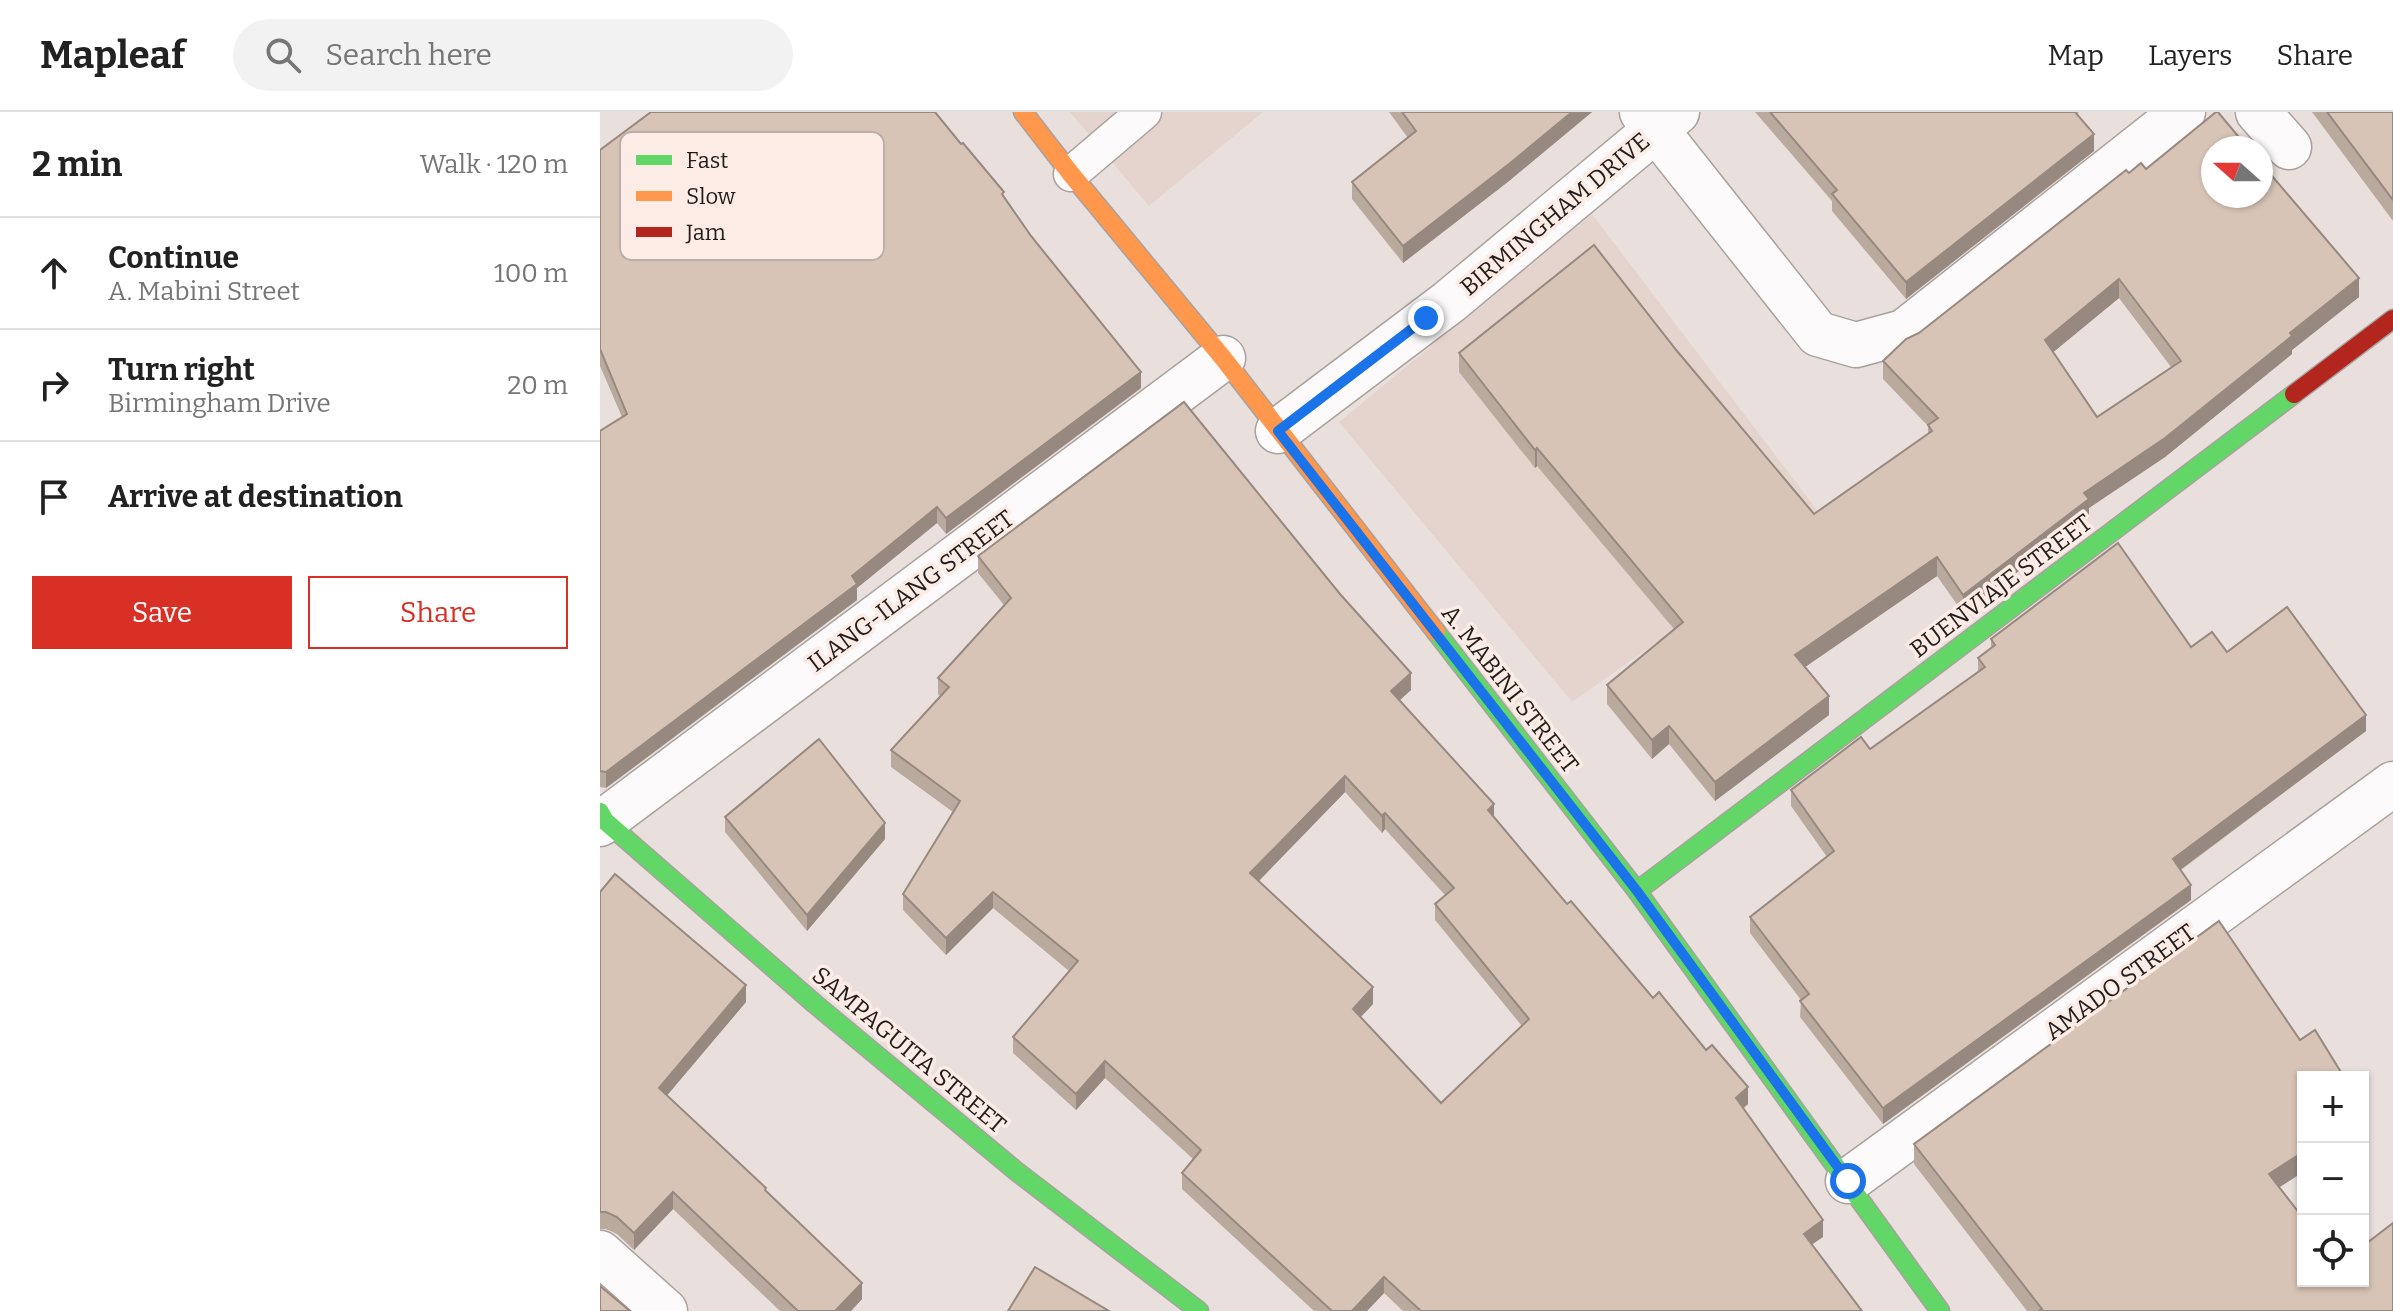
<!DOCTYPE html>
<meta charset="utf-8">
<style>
:root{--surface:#fff;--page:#f2f2f2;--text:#222;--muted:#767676;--line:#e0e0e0;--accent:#d93025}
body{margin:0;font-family:Bitter,serif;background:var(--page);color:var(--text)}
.controls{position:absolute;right:24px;bottom:24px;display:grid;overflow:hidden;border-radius:0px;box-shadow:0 2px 6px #0004}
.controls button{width:72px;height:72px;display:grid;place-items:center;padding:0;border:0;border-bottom:2px solid var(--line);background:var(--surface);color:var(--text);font:40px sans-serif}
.compass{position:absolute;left:1601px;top:24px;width:72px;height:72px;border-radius:50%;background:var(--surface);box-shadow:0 2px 6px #0004;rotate:291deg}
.stop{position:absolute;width:24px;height:24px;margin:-18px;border:6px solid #1a73e8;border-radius:50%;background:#fff}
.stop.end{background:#1a73e8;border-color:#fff;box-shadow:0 2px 8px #0008}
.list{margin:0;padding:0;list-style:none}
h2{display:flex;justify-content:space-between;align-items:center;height:104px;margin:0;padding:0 32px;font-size:34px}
h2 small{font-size:26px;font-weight:400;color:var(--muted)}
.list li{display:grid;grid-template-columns:52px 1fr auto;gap:24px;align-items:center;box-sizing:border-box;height:112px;padding:0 32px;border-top:2px solid var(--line)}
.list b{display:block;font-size:30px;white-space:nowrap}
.list p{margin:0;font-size:26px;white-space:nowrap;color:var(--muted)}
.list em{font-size:26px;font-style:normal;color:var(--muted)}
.actions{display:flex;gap:16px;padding:24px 32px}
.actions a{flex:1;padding:18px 0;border:2px solid var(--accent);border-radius:0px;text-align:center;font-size:28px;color:var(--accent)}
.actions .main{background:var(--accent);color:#fff}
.icon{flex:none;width:44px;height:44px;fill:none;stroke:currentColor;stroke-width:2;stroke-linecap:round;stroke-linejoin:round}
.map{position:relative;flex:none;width:1793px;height:1199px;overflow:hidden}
header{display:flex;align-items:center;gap:48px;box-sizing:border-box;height:112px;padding:0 40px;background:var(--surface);border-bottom:2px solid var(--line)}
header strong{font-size:38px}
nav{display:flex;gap:44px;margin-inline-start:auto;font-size:28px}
.search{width:560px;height:72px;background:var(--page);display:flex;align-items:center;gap:20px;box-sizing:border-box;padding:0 28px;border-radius:44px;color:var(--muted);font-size:30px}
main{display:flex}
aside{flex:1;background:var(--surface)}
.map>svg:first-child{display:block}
.built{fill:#e5d4cd}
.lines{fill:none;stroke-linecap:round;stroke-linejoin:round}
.lane-casing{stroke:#a8a19e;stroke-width:37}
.street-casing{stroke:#a8a19e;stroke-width:47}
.fast-casing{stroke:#a8a19e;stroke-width:21}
.slow-casing{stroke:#a8a19e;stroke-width:21}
.jam-casing{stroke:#a8a19e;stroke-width:21}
.lane{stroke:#fcfafa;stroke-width:34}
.street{stroke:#fcfafa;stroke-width:44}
.fast{stroke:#63d668;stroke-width:18}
.slow{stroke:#ff974d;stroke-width:18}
.jam{stroke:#b3261e;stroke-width:18}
.wall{fill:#baa99d;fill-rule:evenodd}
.shaded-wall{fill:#97897f}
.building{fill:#d8c4b6;stroke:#97897f;stroke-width:2;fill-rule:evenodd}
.route{stroke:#1a73e8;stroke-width:10}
.labels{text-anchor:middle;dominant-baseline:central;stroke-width:7;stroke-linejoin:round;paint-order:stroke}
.street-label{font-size:24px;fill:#221d1a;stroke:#fcece5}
.key{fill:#fcece5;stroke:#bbaea8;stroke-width:2}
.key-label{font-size:22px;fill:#221d1a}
</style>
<header>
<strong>Mapleaf</strong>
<div class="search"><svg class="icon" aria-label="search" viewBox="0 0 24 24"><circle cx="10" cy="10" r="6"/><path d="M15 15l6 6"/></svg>Search here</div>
<nav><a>Map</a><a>Layers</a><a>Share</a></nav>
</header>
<main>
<aside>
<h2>2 min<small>Walk · 120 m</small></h2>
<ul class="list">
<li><svg class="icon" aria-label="ahead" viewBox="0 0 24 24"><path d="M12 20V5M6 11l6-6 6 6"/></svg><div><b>Continue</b><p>A. Mabini Street</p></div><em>100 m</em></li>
<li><svg class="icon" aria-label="right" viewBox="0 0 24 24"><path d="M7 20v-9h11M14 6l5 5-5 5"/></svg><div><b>Turn right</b><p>Birmingham Drive</p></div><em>20 m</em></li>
<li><svg class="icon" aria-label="arrive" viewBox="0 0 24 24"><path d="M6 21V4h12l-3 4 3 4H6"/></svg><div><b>Arrive at destination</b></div></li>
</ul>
<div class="actions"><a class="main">Save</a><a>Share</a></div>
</aside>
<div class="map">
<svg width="1793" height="1199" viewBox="0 0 1793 1199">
<rect width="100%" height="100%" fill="#e9e0dd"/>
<!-- built -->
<g class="built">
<polygon points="470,0 663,0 549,94"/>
<polygon points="992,102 1227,411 972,590 739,310"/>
</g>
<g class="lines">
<!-- lane casing -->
<g class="lane-casing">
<polyline id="lane" points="471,62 544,0"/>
</g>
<!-- street casing -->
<g class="street-casing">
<g id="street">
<polyline points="1042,0 1218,222 1256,233 1304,220 1583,0"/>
<polyline points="1658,0 1689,35"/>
<polyline points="678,319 849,190 1077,0"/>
<polyline points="0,712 623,246"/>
<polyline points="1248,1069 1793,672"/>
<polyline points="0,1141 65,1199"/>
</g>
</g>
<!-- fast casing -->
<g class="fast-casing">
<g id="fast">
<polyline points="836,520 1037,779 1340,1199"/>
<polyline points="0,700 5,709 215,892 416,1059 599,1199"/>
<polyline points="1037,779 1694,282"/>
</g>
</g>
<!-- slow casing -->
<g class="slow-casing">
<polyline id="slow" points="423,0 471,62 623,246 836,520"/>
</g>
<!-- jam casing -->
<g class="jam-casing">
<polyline id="jam" points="1694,282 1793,207"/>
</g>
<!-- lane -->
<use href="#lane" class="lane"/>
<!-- street -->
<use href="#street" class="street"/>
<!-- fast -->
<use href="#fast" class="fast"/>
<!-- slow -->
<use href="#slow" class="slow"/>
<!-- jam -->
<use href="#jam" class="jam"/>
</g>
<!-- wall -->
<g class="wall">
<polygon points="789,0 992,0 909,69 803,151 752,87 752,70 808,26"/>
<polygon points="1155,0 1479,0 1477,2 1494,39 1306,187 1232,99 1232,89"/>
<polygon points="1712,0 1793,0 1793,109"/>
<polygon points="0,38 404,85 541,276 346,422 337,411 257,476 257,488 6,676 0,675 0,319 22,305 0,254"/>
<path d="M 1546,57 L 1759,185 L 1692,238 L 1692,242 L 1565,345 L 1489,396 L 1489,406 L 1363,501 L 1337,464 L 1205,555 L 1229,603 L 1115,689 L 1069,632 L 1052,647 L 1007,592 L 1007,573 L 1074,517 L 937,354 L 935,356 L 859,260 L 859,241 L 1077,239 L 1214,402 L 1328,322 L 1328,314 L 1283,267 L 1283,249 L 1529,61 ZM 1519,186 L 1571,255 L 1497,305 L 1453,240 Z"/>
<path d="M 378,444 L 811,578 L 800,588 L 894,705 L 967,792 L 1148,992 L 1143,996 L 1223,1125 L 1212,1132 L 1262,1199 L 803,1199 L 784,1181 L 767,1199 L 714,1199 L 582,1077 L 582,1061 L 593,1047 L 505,966 L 476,998 L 413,941 L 413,925 L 469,859 L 393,796 L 346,843 L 303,798 L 303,782 L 353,700 L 291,655 L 291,638 L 340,584 L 338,582 L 338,566 L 404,493 L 378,461 ZM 745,680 L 782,721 L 785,717 L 845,783 L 835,792 L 835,808 L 922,914 L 841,991 L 761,905 L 773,892 L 659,769 Z"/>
<polygon points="1391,527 1591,535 1627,540 1766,619 1581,758 1591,788 1283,1012 1200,905 1201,888 1150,821 1150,805 1227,745 1191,694 1191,678 1270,637 1378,560 1378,546 1391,536"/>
<polygon points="125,705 285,727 207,819 125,720"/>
<polygon points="0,780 146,890 67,983 166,1079 262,1187 251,1199 180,1199 73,1097 34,1138 17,1122 6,1117 0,1117"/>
<polygon points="1703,965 1703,1060 1679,1075 1703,1169 1763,1169 1793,1199 1427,1199 1314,1052 1314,1032"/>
</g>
<!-- shaded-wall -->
<g class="shaded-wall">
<polygon points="972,0 992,0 909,69 803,151 803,134"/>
<polygon points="1494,22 1494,39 1306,187 1306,170"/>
<polygon points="1759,166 1759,185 1692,238 1692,242 1565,345 1489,396 1489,406 1363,501 1363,483 1484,381 1690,221"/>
<polygon points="1519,167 1519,186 1445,247 1445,228"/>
<polygon points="541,260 541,276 346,422 346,406"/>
<polygon points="937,336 937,354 935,356 935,338"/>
<polygon points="337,395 337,411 257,476 257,488 6,676 6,660"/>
<polygon points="1337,445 1337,464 1195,562 1195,543"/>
<polygon points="811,561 811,578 791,596 791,579"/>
<polygon points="1229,584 1229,603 1115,689 1115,670"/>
<polygon points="1766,603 1766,619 1573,763 1573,747"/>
<polygon points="1069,614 1069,632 1052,647 1052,628"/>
<polygon points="745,664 745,680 650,778 650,761"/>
<polygon points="894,692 894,709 888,698"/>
<polygon points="785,701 785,717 782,721 782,704"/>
<polygon points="285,711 285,727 207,819 207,803"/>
<polygon points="1591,773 1591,788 1283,1012 1283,996"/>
<polygon points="393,780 393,796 346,843 346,826"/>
<polygon points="146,873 146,890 59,993 59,976"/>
<polygon points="773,875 773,892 753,913 753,897"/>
<polygon points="505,949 505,966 476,998 476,982"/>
<polygon points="1148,975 1148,992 1136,1003 1136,986"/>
<polygon points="1766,1001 1766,1021 1763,1023 1763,1002"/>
<polygon points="1703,1040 1703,1060 1669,1082 1669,1062"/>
<polygon points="73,1080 73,1097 34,1138 34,1121"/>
<polygon points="1223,1108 1223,1125 1204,1138 1204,1122"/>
<polygon points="784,1165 784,1181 767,1199 752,1199"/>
<polygon points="262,1171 262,1187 251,1199 235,1199"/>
</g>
<!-- building -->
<g class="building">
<polygon points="51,0 335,0 361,32 363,31 404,80 402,82 431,124 541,260 346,406 337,395 252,464 257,472 6,660 0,659 0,319 27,302 0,237 0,38"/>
<polygon points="802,0 972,0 909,52 803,134 752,70 816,19"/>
<polygon points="1170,0 1475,0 1494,22 1306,170 1232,82 1237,78"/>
<path d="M 1616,0 L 1618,0 L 1648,36 L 1613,36 L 1613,84 L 1661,84 L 1661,51 L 1759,166 L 1690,221 L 1692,224 L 1565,326 L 1484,381 L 1489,387 L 1363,483 L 1337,445 L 1195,543 L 1229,584 L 1115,670 L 1069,614 L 1052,628 L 1007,573 L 1083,510 L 937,336 L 935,338 L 859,241 L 994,133 L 1077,239 L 1214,402 L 1332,319 L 1328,313 L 1338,306 L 1283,249 L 1306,227 L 1319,221 L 1526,58 L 1529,61 L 1541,51 L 1546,57 ZM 1519,167 L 1581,249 L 1497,305 L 1445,228 Z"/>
<polygon points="1727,0 1793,0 1793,88"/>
<path d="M 584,290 L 740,482 L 811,561 L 791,579 L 894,692 L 888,698 L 967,792 L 971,789 L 1053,886 L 1059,880 L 1106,938 L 1112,933 L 1148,975 L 1136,986 L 1223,1108 L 1204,1122 L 1262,1199 L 821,1199 L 784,1165 L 752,1199 L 732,1199 L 582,1061 L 601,1038 L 505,949 L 476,982 L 413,925 L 478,849 L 393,780 L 346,826 L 303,782 L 360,689 L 291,638 L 349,575 L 338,566 L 411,486 L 378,444 ZM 745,664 L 782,704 L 785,701 L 854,776 L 835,792 L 929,907 L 841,991 L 753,897 L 773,875 L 650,761 Z"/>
<polygon points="1518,431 1591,535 1612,520 1627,540 1687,495 1766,603 1573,747 1591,773 1283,996 1200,889 1209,882 1150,805 1234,739 1191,678 1261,625 1270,637 1385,555 1378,546 1395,533 1391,527"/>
<polygon points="219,627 285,711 207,803 125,705"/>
<polygon points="15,762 146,873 59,976 166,1076 165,1078 262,1171 235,1199 198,1199 73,1080 34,1121 17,1105 6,1100 0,1100 0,780"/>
<polygon points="1619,809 1700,928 1715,918 1744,965 1703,965 1703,1040 1669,1062 1703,1106 1703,1169 1763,1169 1763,1134 1793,1111 1793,1199 1439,1199 1442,1197 1314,1032"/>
<polygon points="435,1155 509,1199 408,1199"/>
<polygon points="0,1174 30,1199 0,1199"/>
</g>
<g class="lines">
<!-- route -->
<polyline class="route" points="826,206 678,319 1037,779 1248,1069"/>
</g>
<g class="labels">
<!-- street labels -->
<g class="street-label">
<text transform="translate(955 102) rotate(-40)">BIRMINGHAM DRIVE</text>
<text transform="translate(1401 474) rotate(-37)">BUENVIAJE STREET</text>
<text transform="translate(311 479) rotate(-37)">ILANG-ILANG STREET</text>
<text transform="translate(910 577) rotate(52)">A. MABINI STREET</text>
<text transform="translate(1520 870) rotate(-36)">AMADO STREET</text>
<text transform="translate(309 938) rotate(40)">SAMPAGUITA STREET</text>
</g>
</g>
<!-- legend -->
<rect x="20" y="20" width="264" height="128" rx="12" class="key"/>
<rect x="36" y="43" width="36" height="10" fill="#63d668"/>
<rect x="36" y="79" width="36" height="10" fill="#ff974d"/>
<rect x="36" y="115" width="36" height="10" fill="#b3261e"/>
<g class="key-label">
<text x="86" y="56">Fast</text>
<text x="86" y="92">Slow</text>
<text x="86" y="128">Jam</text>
</g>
</svg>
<div class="controls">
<button>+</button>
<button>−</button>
<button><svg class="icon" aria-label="locate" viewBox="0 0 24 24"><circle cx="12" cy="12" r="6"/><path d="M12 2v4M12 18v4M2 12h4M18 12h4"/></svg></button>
</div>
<svg class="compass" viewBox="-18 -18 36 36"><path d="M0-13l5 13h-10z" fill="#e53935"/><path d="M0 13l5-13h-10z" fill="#767676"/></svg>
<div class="stop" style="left:1248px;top:1069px"></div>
<div class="stop end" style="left:826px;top:206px"></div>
</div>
</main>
